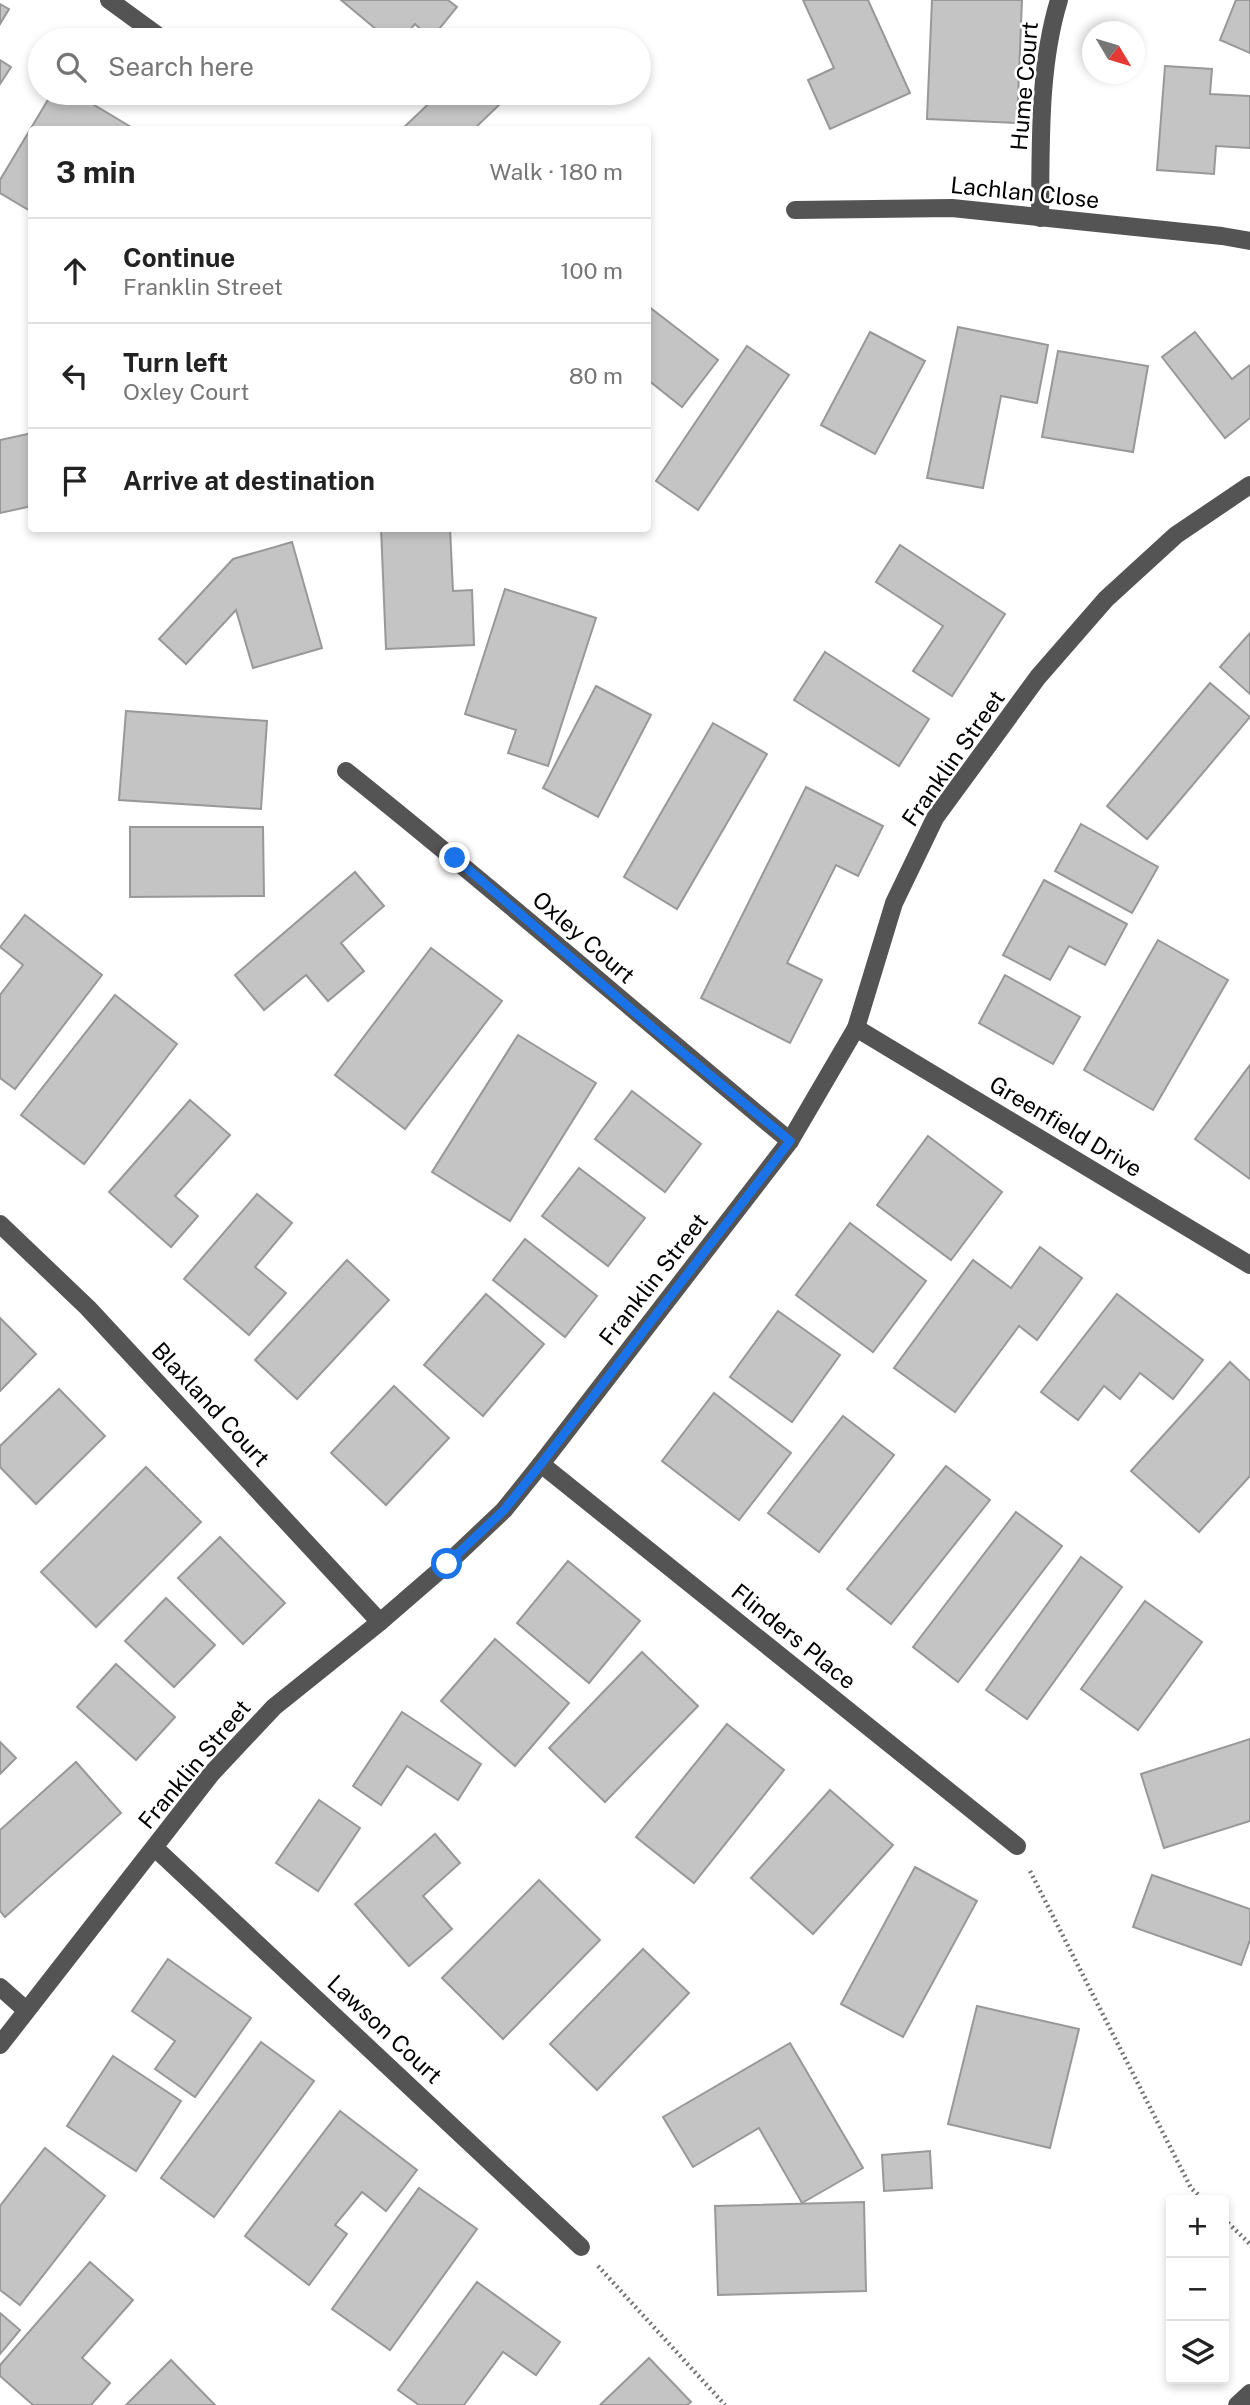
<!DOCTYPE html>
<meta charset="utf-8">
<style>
:root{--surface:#fff;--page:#f6f6f6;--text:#222;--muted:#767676;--line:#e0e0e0}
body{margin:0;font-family:"Public Sans",sans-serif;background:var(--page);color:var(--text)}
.controls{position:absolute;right:21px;bottom:21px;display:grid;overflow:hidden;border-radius:7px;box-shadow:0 4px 10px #0003}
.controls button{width:63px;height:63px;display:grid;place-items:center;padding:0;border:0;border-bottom:2px solid var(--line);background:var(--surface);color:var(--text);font:35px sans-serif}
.compass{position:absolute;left:1082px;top:21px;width:63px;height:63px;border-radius:50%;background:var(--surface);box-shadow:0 4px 10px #0003;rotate:128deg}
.stop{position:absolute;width:21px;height:21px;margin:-16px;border:5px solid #1a73e8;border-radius:50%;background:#fff}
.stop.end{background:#1a73e8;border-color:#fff;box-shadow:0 2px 7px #0008}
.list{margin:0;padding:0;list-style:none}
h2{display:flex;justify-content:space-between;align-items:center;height:91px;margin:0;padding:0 28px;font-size:30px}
h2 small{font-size:23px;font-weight:400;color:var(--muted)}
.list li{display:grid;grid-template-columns:46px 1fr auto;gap:21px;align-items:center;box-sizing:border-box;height:105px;padding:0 28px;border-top:2px solid var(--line)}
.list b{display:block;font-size:26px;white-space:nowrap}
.list p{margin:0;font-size:23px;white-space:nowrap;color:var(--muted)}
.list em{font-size:23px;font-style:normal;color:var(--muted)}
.icon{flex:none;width:38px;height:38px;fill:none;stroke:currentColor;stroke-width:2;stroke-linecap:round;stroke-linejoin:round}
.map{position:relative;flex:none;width:1250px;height:2405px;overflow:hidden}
.search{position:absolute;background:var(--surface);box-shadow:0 4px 10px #0003;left:28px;top:28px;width:623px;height:77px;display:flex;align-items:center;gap:18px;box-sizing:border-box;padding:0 24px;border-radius:38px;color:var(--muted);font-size:26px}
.panel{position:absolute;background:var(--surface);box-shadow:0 4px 10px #0003;left:28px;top:126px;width:623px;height:406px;border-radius:7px}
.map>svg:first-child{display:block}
.building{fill:#c4c4c4;stroke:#989898;stroke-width:2}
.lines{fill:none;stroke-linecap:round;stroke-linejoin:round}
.path{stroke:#767676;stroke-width:4.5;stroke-dasharray:2 3.5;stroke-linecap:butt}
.minor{stroke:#545454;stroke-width:18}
.route{stroke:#1a73e8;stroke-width:9}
.labels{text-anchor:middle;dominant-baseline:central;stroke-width:5;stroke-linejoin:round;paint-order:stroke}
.street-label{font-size:23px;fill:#000;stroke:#fff}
</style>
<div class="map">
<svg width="1250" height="2405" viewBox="0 0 1250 2405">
<rect width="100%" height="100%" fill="#fff"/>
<!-- building -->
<g class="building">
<polygon points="341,0 448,0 457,7 431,39 415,24 401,40 389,40"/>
<polygon points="803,0 868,0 910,93 830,129 808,80 834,68"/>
<polygon points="932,0 1022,0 1017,123 927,119"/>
<polygon points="1236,0 1250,0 1250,53 1220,40"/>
<polygon points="0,4 9,9 0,24"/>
<polygon points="0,60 11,67 0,84"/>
<polygon points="1165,66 1212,69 1210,94 1250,96 1250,148 1216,146 1214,174 1157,170"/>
<polygon points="52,93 74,93 136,130 32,130 32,212 0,193 0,180"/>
<polygon points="440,93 488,93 499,105 473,130 401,130"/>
<polygon points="648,306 718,360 682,407 648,380"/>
<polygon points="958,327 1048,345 1037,403 1001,396 983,488 927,478"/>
<polygon points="870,332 925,361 875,454 821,425"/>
<polygon points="1195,332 1232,379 1250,365 1250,418 1225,438 1162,357"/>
<polygon points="747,346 789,375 698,510 656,481"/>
<polygon points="1058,351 1148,366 1133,452 1042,437"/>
<polygon points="32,433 32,506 0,513 0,440"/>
<polygon points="381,528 450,528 453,591 472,590 474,645 386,649"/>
<polygon points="292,542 322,648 253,668 236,610 186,664 159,639 233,559"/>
<polygon points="900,545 1005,614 952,696 913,671 943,626 876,582"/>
<polygon points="505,589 596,618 548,766 508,753 516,730 465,714"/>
<polygon points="1250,633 1250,694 1220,667"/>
<polygon points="825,652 929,719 899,766 794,700"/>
<polygon points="1210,683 1250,717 1147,839 1107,806"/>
<polygon points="596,686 651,715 598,817 543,788"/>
<polygon points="126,711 267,721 261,809 119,800"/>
<polygon points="713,723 767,754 677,909 624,877"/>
<polygon points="806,787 883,826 858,876 836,865 787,963 822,980 790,1043 701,998"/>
<polygon points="1081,824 1158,867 1132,913 1055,871"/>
<polygon points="130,827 263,827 264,896 130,897"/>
<polygon points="355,872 384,906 341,943 364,971 328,1001 306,975 264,1010 235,975"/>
<polygon points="1044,880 1127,924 1105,965 1069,946 1050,980 1003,955"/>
<polygon points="25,915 102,975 15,1089 0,1078 0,995 23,965 0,947"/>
<polygon points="1158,940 1228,980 1153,1110 1084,1070"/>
<polygon points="431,948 502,1001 405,1129 335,1075"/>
<polygon points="1005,975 1080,1017 1053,1064 979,1023"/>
<polygon points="115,995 177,1044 84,1164 21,1115"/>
<polygon points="518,1035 596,1083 510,1221 432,1172"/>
<polygon points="1250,1065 1250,1179 1195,1139"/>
<polygon points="632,1091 701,1144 665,1192 595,1139"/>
<polygon points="190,1100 230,1135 175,1196 198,1216 171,1247 109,1192"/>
<polygon points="928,1136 1002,1192 951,1260 877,1205"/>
<polygon points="579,1168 645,1218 608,1266 542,1216"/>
<polygon points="257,1194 292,1223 255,1267 286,1293 249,1335 184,1279"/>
<polygon points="850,1223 926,1281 873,1352 796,1295"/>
<polygon points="525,1239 597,1296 565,1337 493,1280"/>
<polygon points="1040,1247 1082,1278 1037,1340 1019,1326 955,1412 894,1368 973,1260 1011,1288"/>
<polygon points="347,1260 389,1300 297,1399 255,1360"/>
<polygon points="486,1294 544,1344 483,1416 424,1365"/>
<polygon points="1117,1294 1203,1360 1173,1399 1140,1373 1120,1399 1104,1386 1078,1420 1041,1392"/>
<polygon points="778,1311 840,1355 792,1422 730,1377"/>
<polygon points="0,1318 36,1354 0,1391"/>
<polygon points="1230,1362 1250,1381 1250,1476 1199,1532 1131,1471"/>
<polygon points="394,1386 449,1438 386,1505 331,1453"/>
<polygon points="59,1389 105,1436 36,1504 0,1467 0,1446"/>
<polygon points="714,1393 791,1453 739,1520 662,1461"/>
<polygon points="843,1416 894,1455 819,1552 768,1513"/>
<polygon points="946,1466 990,1500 891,1624 847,1589"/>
<polygon points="146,1467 201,1522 96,1627 41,1572"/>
<polygon points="1016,1512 1062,1546 958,1682 913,1647"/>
<polygon points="220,1537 285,1603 243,1644 178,1578"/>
<polygon points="1081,1557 1122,1587 1027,1719 986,1690"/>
<polygon points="568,1561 640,1621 589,1683 517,1623"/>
<polygon points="166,1598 215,1645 174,1687 125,1641"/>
<polygon points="1145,1601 1202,1642 1138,1730 1081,1689"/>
<polygon points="495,1639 569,1703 515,1766 441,1701"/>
<polygon points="642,1652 698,1706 605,1802 549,1748"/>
<polygon points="116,1664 175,1717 136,1760 77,1707"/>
<polygon points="402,1712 481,1764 458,1800 407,1766 381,1805 353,1786"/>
<polygon points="727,1724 784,1770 694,1883 636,1837"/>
<polygon points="1250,1739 1250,1821 1164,1848 1141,1774"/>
<polygon points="0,1742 16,1758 0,1774"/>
<polygon points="76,1762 121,1813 5,1917 0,1911 0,1830"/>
<polygon points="830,1790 893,1845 813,1934 751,1878"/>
<polygon points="319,1800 360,1828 318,1891 276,1863"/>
<polygon points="435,1834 460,1863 423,1896 452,1929 409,1966 355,1904"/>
<polygon points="915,1867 977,1901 903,2037 841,2004"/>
<polygon points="1152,1875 1250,1909 1250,1940 1241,1965 1133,1927"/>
<polygon points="539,1880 600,1940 503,2039 442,1978"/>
<polygon points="643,1949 689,1993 597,2090 550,2044"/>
<polygon points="168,1959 251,2018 195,2097 155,2069 175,2041 132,2011"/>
<polygon points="977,2006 1079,2029 1050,2148 948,2124"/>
<polygon points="261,2042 314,2081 214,2217 161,2178"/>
<polygon points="790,2043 863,2168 802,2203 759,2128 693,2167 663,2117"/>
<polygon points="113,2056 181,2101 136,2171 67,2126"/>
<polygon points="340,2111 417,2170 386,2211 362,2192 335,2225 347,2234 309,2285 245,2236"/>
<polygon points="45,2148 105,2196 20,2305 0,2290 0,2206"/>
<polygon points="930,2151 932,2188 884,2191 882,2155"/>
<polygon points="419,2188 477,2229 390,2350 332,2309"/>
<polygon points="864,2202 866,2291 718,2295 715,2206"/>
<polygon points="90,2262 133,2300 82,2358 110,2383 91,2405 33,2405 0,2376 0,2365"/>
<polygon points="477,2282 560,2342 536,2375 503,2352 464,2405 419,2405 398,2390"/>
<polygon points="0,2313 20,2330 0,2354"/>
<polygon points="649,2358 691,2402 687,2405 600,2405"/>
<polygon points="171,2360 215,2405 126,2405"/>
</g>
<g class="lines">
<!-- path -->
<g class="path">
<polyline points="1030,1871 1191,2188 1204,2200"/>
<polyline points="1224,2219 1250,2244"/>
<polyline points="598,2266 725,2405"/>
</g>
<!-- minor -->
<g class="minor">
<polyline points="109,0 164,40"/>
<polyline points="795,210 952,208 1222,236 1250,241"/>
<path d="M 1040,218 C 1041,148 1038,68 1059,0"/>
<path d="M 346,771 C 497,891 641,1018 790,1141"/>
<polyline points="856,1028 1250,1265"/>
<polyline points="0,1224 88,1308 380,1622"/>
<polyline points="541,1464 1017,1846"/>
<polyline points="155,1848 581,2247"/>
<polyline points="0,1987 26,2010"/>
<polyline points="0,2045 212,1773 274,1707 380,1622 447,1564 504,1510 541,1464 790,1141 856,1028 894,903 935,818 1038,677 1106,599 1176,535 1250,485"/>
<polyline points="1237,2405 1250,2393"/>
</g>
</g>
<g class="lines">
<!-- route -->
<polyline class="route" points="447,1564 504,1510 541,1464 790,1141 659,1033 455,858"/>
</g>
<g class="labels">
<!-- street labels -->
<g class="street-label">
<text transform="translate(1024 86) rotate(-85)">Hume Court</text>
<text transform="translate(1025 192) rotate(6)">Lachlan Close</text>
<text transform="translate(953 758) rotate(-55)">Franklin Street</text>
<text transform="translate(584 937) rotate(41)">Oxley Court</text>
<text transform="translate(1066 1126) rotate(31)">Greenfield Drive</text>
<text transform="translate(653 1279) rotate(-52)">Franklin Street</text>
<text transform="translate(211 1404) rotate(47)">Blaxland Court</text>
<text transform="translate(794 1636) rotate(39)">Flinders Place</text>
<text transform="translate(194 1764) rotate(-50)">Franklin Street</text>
<text transform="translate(385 2029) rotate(43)">Lawson Court</text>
</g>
</g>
</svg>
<div class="controls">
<button>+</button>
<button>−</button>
<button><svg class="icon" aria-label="layers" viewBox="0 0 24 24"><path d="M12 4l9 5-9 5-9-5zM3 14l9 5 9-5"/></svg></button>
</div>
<svg class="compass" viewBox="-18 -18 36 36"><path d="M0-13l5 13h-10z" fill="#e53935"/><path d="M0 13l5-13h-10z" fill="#767676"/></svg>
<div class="stop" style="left:447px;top:1564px"></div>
<div class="stop end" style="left:455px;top:858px"></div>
<div class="search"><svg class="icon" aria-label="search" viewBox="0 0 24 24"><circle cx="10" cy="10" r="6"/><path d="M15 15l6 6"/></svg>Search here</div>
<section class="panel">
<h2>3 min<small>Walk · 180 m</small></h2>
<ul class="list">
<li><svg class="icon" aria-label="ahead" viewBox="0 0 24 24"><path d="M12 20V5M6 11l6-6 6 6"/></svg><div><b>Continue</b><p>Franklin Street</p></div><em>100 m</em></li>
<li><svg class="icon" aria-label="left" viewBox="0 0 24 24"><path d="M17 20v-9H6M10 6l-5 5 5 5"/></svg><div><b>Turn left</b><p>Oxley Court</p></div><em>80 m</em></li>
<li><svg class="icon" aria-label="arrive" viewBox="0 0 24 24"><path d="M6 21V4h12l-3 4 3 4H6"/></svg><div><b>Arrive at destination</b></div></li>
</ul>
</section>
</div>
